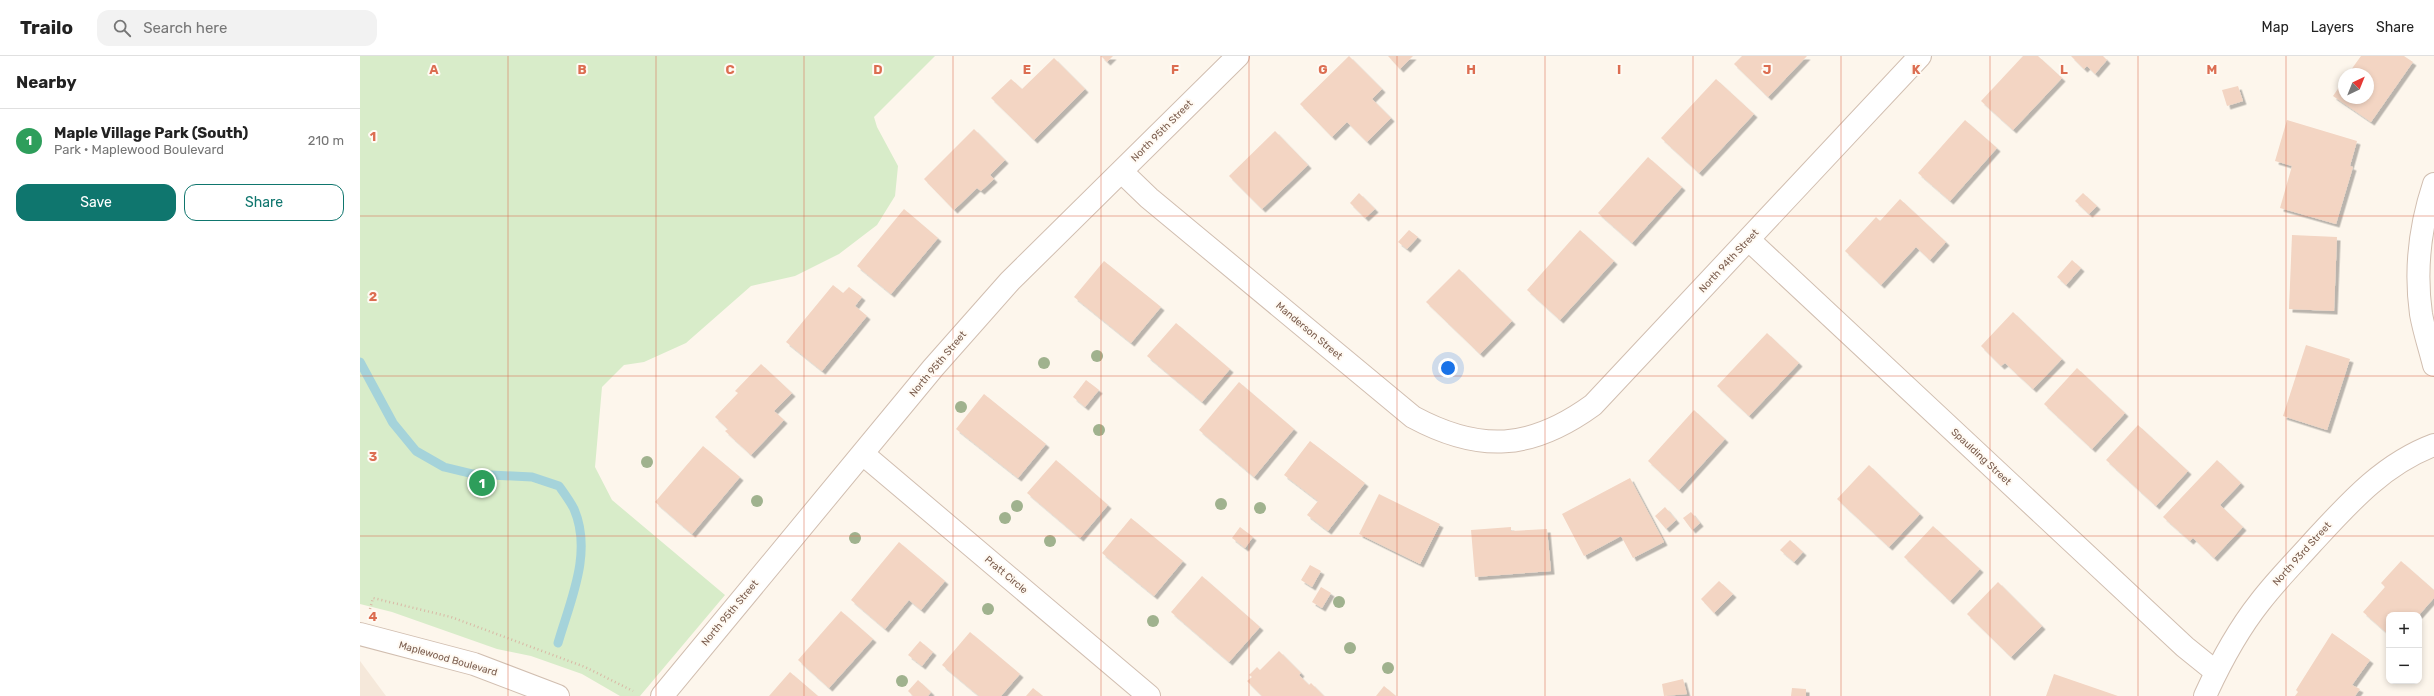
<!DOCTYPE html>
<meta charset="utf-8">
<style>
:root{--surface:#fff;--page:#f2f2f2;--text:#222;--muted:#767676;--line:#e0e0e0;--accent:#0f766e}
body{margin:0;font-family:Rubik,sans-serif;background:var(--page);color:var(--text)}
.controls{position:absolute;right:12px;bottom:12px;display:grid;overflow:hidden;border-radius:8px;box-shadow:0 2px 6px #0003}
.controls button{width:36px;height:36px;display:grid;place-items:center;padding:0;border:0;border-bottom:1px solid var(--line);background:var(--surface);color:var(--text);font:20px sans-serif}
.compass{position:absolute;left:1978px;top:12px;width:36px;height:36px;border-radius:50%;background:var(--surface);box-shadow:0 2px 6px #0003;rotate:43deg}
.you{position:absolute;left:1088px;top:312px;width:14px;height:14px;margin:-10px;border:3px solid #fff;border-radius:50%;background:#1a73e8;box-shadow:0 0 0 6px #1a73e833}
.badge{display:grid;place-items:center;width:26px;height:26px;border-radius:50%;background:var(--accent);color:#fff;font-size:13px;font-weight:700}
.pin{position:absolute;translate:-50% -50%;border:2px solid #fff;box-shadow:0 1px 4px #0006}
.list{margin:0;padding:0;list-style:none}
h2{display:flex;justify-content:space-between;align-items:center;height:52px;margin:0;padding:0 16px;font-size:17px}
h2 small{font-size:13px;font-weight:400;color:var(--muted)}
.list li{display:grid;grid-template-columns:26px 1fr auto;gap:12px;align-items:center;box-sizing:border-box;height:64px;padding:0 16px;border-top:1px solid var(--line)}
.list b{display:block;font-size:15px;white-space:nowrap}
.list p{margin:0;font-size:13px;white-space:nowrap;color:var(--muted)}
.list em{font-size:13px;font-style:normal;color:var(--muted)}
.actions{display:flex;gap:8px;padding:12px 16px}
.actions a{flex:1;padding:9px 0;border:1px solid var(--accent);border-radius:12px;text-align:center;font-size:14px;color:var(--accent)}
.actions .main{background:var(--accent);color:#fff}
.icon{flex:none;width:22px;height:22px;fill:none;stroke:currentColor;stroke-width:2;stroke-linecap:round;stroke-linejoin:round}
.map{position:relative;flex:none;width:2074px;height:640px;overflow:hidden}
header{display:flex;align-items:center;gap:24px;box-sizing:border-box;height:56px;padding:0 20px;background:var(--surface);border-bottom:1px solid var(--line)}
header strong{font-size:19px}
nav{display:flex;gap:22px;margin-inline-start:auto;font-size:14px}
.search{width:280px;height:36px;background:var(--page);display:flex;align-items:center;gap:10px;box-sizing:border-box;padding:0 14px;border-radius:12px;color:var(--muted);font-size:15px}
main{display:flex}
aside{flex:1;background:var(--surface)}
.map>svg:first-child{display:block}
.residential{fill:#f5e8da}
.green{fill:#d8ecc9}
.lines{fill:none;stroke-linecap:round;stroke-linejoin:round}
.stream{stroke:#a5d3da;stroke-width:9}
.building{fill:#f3d5c3;filter:url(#shadow)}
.minor-casing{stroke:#d1beb0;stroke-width:24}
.path{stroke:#d9b8a5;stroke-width:2.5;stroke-dasharray:1 3;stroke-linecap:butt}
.minor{stroke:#fff;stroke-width:22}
.tree{fill:#a0b28e}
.grid{fill:none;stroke:#dc6d51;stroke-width:1;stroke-opacity:0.55}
.labels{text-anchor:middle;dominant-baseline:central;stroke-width:4;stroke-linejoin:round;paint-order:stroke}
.street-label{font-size:10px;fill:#7a5c4d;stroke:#fffaf3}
.grid-label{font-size:13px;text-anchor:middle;font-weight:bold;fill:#dc6d51;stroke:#fffaf3;stroke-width:4;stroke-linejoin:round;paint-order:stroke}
</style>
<header>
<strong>Trailo</strong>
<div class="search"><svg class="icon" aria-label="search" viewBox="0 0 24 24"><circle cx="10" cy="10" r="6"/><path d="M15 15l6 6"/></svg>Search here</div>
<nav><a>Map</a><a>Layers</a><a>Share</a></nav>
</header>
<main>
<aside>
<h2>Nearby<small></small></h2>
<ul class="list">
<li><span class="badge" style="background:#2e9e5b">1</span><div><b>Maple Village Park (South)</b><p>Park · Maplewood Boulevard</p></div><em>210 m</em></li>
</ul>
<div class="actions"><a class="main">Save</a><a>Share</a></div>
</aside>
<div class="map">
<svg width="2074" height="640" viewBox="0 0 2074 640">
<defs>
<filter id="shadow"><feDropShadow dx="3.5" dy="3.5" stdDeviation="0" flood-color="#0004"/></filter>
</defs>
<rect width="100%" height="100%" fill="#fdf6ec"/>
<!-- residential -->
<polygon class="residential" points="0,605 26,640 0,640"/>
<!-- green -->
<polygon class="green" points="0,0 575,0 514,61 517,71 538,110 535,140 517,169 479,198 435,220 391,230 326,287 284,306 264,309 242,331 235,411 252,444 365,539 280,640 260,640 222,618 171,600 137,593 32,556 0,548"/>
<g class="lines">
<!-- stream -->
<path class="stream" d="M 0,306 L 33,367 L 56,395 L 84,411 L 113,418 L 172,421 L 199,430 C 204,437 210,445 214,453 C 233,497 210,545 198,587"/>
</g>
<!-- building -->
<g class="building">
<polygon points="741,0 753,0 747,6"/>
<polygon points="989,0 1022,33 1012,43 1031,62 1007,86 987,66 972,81 940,48"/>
<polygon points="1028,0 1053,0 1040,13"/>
<polygon points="1382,0 1447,0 1408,41 1374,8"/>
<polygon points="1663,0 1678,0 1702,22 1653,74 1621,45"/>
<polygon points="1711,0 1743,0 1747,4 1735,18 1727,10 1724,13"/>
<polygon points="2001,0 2044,0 2053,6 2011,66 1973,40 1984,24 1984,42 2008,42 2008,18 1988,18"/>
<polygon points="694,2 725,33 674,84 631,42 651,23 662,33"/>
<polygon points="1356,23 1394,58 1339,117 1301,82"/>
<polygon points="1878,30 1883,45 1867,50 1862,34"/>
<polygon points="1605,64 1637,92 1590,145 1558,117"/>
<polygon points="1927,64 1997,85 1990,110 1993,111 1976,168 1920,152 1932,110 1915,105"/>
<polygon points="614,73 645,104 630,119 634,123 621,135 617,132 594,154 564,123"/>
<polygon points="915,75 948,109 902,153 869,120"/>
<polygon points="1288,101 1322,131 1272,187 1238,157"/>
<polygon points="999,137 1015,153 1005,162 990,147"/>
<polygon points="1723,137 1737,150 1729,158 1715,145"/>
<polygon points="1540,143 1586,186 1570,204 1556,191 1521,229 1485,195 1516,161 1520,165"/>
<polygon points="544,153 578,182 531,238 497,210"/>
<polygon points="1049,174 1058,181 1047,193 1038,186"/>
<polygon points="1220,174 1254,205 1200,264 1167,234"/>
<polygon points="1932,179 1977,181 1974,255 1929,253"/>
<polygon points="1712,204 1721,212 1706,229 1697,221"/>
<polygon points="744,205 801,251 771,287 714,241"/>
<polygon points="1099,213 1152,265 1120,298 1066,246"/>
<polygon points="473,229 483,237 489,231 502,241 495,250 507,260 462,315 426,286"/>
<polygon points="1653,256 1702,303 1673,333 1645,307 1641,310 1621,290"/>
<polygon points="816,267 870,313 842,346 787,300"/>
<polygon points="1407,277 1439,307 1389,360 1357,330"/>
<polygon points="1946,289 1990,303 1967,374 1923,360"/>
<polygon points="401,308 432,337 414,355 424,364 391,399 365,375 368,373 355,361 378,337 375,335"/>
<polygon points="1717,312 1765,357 1732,393 1684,348"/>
<polygon points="726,324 739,334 725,351 713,341"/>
<polygon points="879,326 934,373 894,421 839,374"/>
<polygon points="624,338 686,388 658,422 596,373"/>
<polygon points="1334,354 1365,383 1319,434 1288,405"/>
<polygon points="1778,369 1828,415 1796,450 1746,404"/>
<polygon points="950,385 1005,427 968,475 947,459 958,445 924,419"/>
<polygon points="343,390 380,421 332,478 295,446"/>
<polygon points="696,404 748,449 720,482 667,437"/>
<polygon points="1857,404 1881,427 1860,449 1883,471 1854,502 1833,482 1830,485 1803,461"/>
<polygon points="1509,409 1560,458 1529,491 1477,443"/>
<polygon points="1270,422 1304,486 1273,502 1261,480 1224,500 1202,458"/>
<polygon points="1019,438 1080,468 1060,508 999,478"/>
<polygon points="1305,451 1316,464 1306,473 1295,460"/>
<polygon points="1331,456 1340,467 1332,474 1323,462"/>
<polygon points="771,462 823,505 794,540 742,497"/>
<polygon points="1573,470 1620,513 1590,545 1544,501"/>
<polygon points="880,471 893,481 885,492 872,482"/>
<polygon points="1151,471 1151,475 1187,473 1191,515 1115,521 1111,474"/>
<polygon points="1430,484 1443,496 1434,506 1420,494"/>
<polygon points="539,486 585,525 561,554 549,544 525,573 491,544"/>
<polygon points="2041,505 2074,534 2074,542 2059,559 2029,559 2029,579 2003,556 2025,531 2021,527"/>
<polygon points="950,509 961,515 952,531 941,524"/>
<polygon points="842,520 900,571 869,606 811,556"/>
<polygon points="1359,525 1373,538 1354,557 1341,543"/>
<polygon points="1638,526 1682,570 1651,601 1607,558"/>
<polygon points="961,531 971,537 962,552 952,546"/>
<polygon points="481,555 513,583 469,632 438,604"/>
<polygon points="610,576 660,618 641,640 619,640 582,609"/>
<polygon points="1972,577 2010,604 1992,629 2000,633 1995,640 1935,640 1938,636 1936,634"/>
<polygon points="560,585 573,596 562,610 548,599"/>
<polygon points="919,595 941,617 939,619 949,629 951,627 964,640 902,640 887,625 892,621 889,619 897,611 900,614"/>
<polygon points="430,616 458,640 409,640"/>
<polygon points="1694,618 1758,640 1686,640"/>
<polygon points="1323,623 1327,638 1304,640 1302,628"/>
<polygon points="558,624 571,636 568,640 553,640 548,635"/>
<polygon points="1024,630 1036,640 1016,640"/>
<polygon points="673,632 683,640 666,640"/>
<polygon points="1432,632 1446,633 1446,640 1431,640"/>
</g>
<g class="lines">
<!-- minor casing -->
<g class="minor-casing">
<g id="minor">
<path d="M 762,116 L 789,142 L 1053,361 C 1120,397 1171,394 1233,349 L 1560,0"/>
<path d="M 2074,128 C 2060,170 2055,215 2061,258 C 2064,275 2070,293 2074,309"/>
<polyline points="1389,184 1825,591 1856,616"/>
<polyline points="503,398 789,640"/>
<polyline points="0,578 114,608 198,640"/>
<polyline points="302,640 573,312 650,225 878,0"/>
<path d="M 1845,640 C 1860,607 1877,575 1900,546 C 1916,525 1935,506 1952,487 C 1988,448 2023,408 2074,389"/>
</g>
</g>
<!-- path -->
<polyline class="path" points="10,553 13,542 91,561 225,611 273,635"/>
<!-- minor -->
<use href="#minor" class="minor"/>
</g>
<!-- trees -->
<g class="tree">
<circle cx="737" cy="300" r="6"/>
<circle cx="684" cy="307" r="6"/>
<circle cx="601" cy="351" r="6"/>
<circle cx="739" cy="374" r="6"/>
<circle cx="287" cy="406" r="6"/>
<circle cx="397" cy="445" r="6"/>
<circle cx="861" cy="448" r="6"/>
<circle cx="657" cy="450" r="6"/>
<circle cx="900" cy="452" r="6"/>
<circle cx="645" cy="462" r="6"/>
<circle cx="495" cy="482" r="6"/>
<circle cx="690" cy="485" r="6"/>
<circle cx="979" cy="546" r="6"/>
<circle cx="628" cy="553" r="6"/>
<circle cx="793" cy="565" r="6"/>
<circle cx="990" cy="592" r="6"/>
<circle cx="1028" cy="612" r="6"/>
<circle cx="542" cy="625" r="6"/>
</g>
<!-- grid -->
<path class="grid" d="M 148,0 L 148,640M 296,0 L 296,640M 444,0 L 444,640M 593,0 L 593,640M 741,0 L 741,640M 889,0 L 889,640M 1037,0 L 1037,640M 1185,0 L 1185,640M 1333,0 L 1333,640M 1481,0 L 1481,640M 1630,0 L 1630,640M 1778,0 L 1778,640M 1926,0 L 1926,640M 0,160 L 2074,160M 0,320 L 2074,320M 0,480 L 2074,480"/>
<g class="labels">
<!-- street labels -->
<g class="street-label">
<text transform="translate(802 75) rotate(-45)">North 95th Street</text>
<text transform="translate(1369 205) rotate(-47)">North 94th Street</text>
<text transform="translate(949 275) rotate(40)">Manderson Street</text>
<text transform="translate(578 308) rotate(-50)">North 95th Street</text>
<text transform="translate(1621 401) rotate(43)">Spaulding Street</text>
<text transform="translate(1942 498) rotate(-48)">North 93rd Street</text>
<text transform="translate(646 519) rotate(40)">Pratt Circle</text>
<text transform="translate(370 557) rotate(-50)">North 95th Street</text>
<text transform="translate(88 603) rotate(16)">Maplewood Boulevard</text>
</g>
</g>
<g class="grid-label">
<text x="74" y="18">A</text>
<text x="222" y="18">B</text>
<text x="370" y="18">C</text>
<text x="518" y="18">D</text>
<text x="667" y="18">E</text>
<text x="815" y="18">F</text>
<text x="963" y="18">G</text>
<text x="1111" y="18">H</text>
<text x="1259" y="18">I</text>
<text x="1407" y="18">J</text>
<text x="1556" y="18">K</text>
<text x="1704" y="18">L</text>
<text x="1852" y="18">M</text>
<text x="13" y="85">1</text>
<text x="13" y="245">2</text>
<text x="13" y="405">3</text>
<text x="13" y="565">4</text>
</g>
</svg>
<div class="controls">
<button>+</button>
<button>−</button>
</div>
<svg class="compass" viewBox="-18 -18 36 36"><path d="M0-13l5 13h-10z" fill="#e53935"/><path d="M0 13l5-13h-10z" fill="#767676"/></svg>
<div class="you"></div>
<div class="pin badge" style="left:122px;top:427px;background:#2e9e5b">1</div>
</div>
</main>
